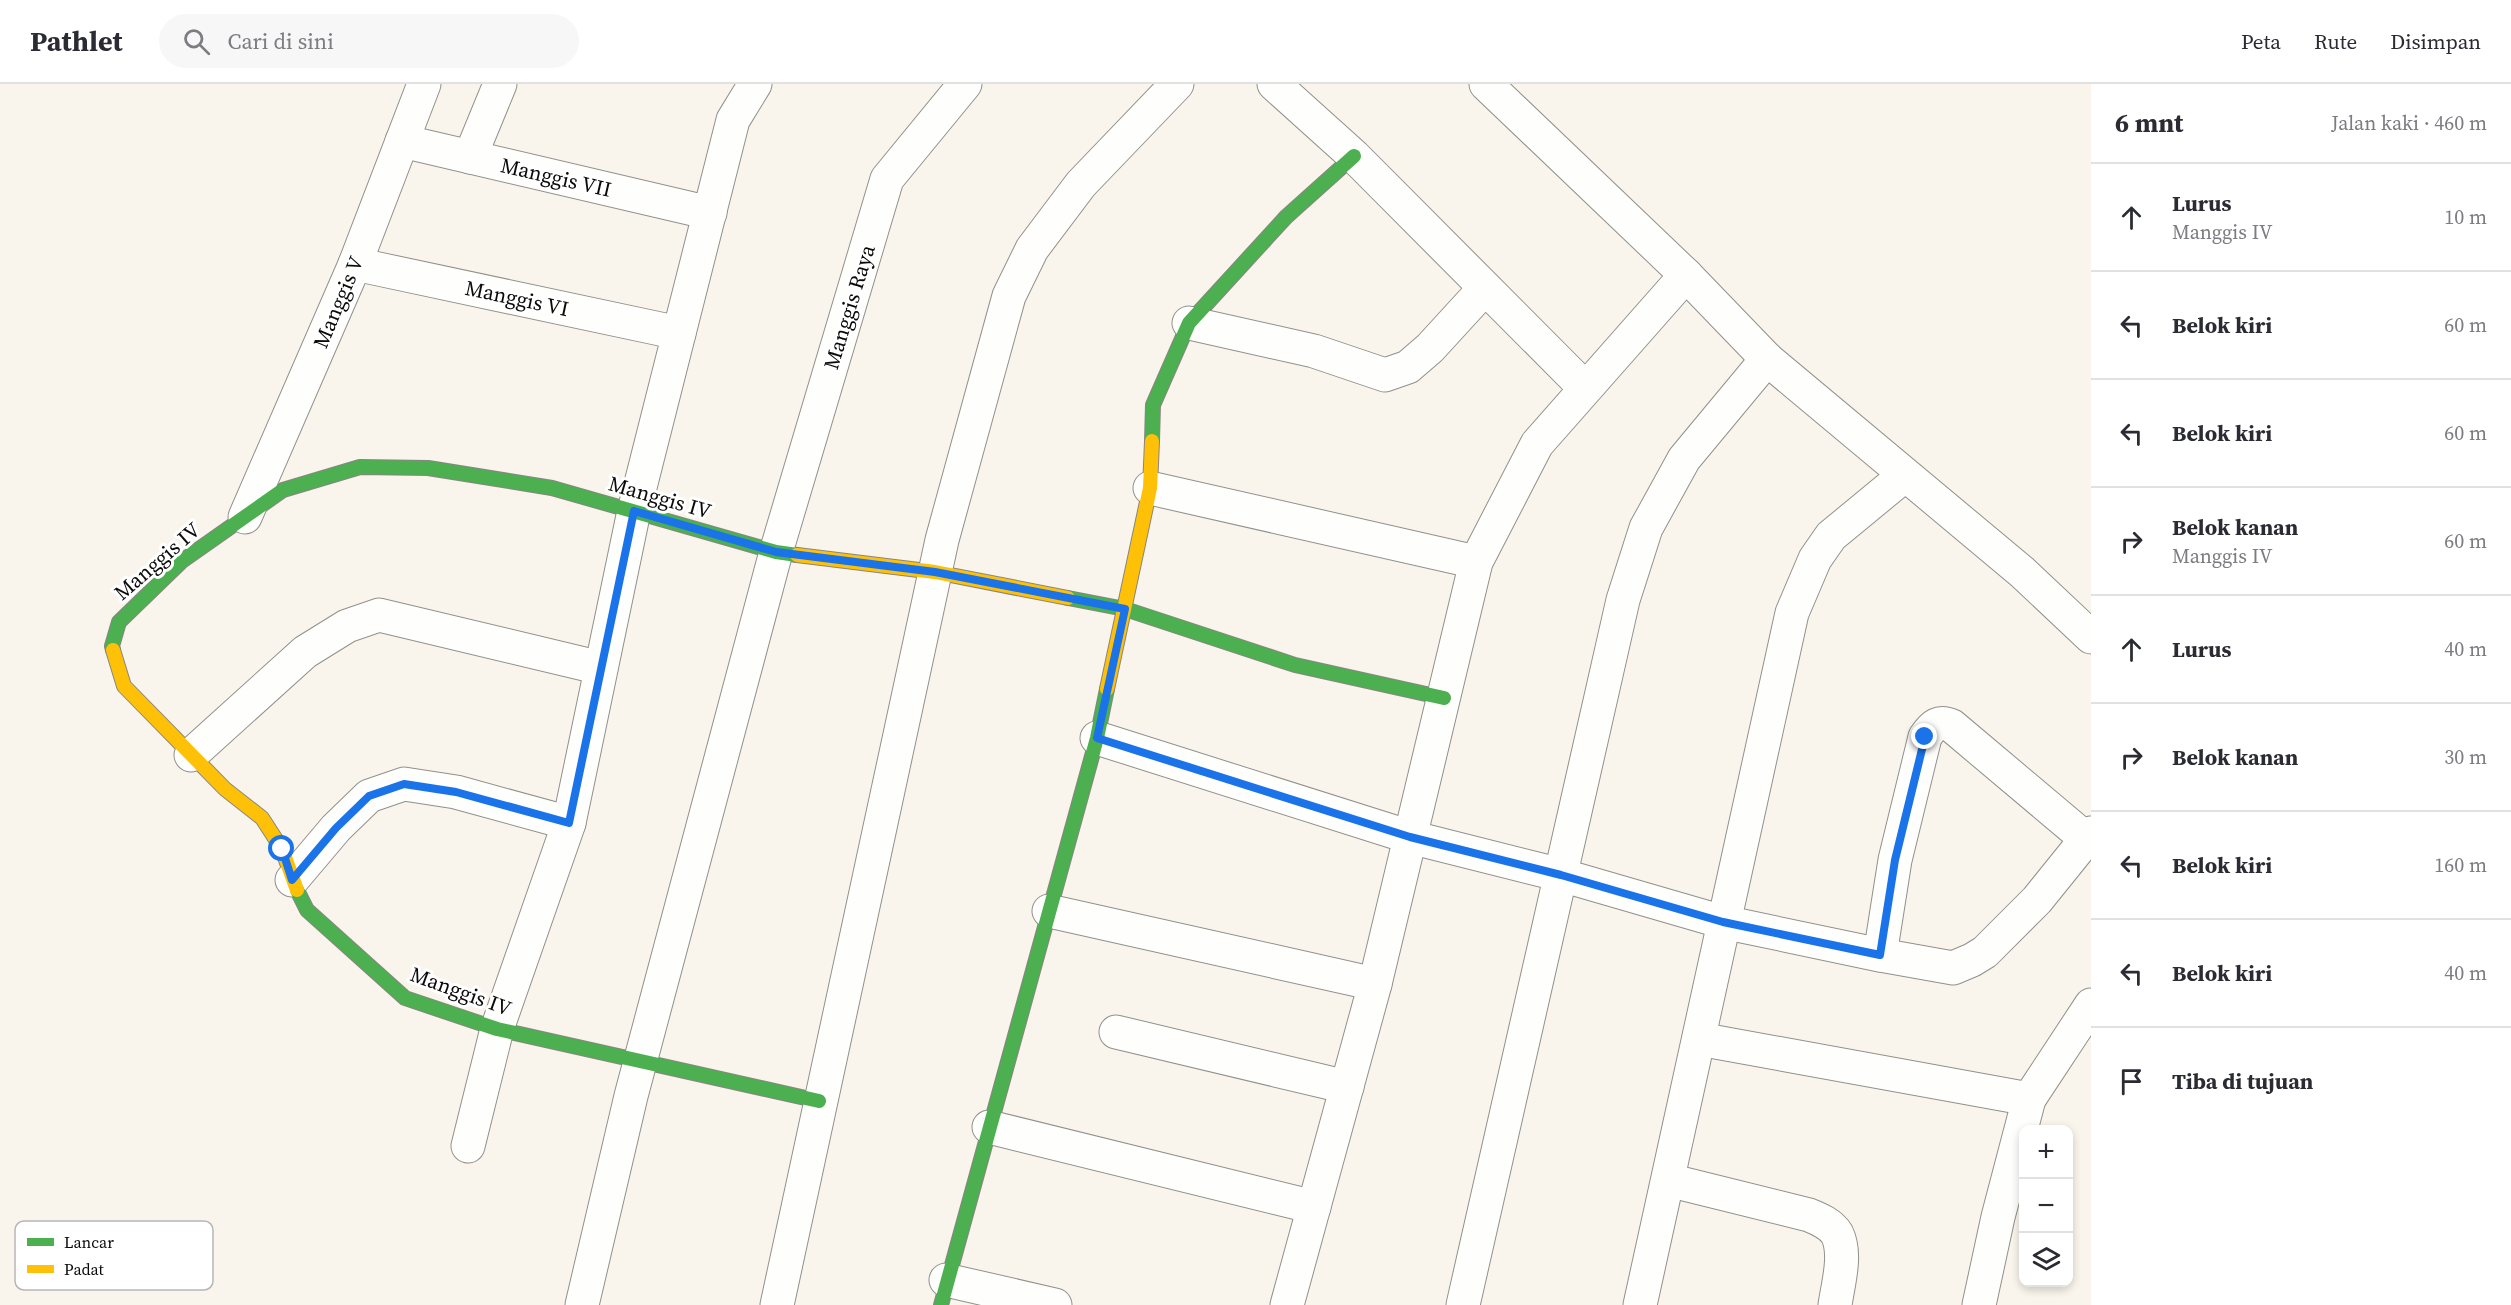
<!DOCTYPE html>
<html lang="id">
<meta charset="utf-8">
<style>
:root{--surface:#fff;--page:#f7f7f7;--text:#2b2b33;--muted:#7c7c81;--line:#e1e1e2}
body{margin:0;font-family:"Source Serif 4",serif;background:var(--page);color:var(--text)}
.controls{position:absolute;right:18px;bottom:18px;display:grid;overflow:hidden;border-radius:12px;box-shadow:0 3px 9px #0003}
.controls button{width:54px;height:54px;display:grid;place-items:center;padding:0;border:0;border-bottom:2px solid var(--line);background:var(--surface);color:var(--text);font:30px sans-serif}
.stop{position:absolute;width:18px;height:18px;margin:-14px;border:4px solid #1a73e8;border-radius:50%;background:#fff}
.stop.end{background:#1a73e8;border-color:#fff;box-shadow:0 2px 6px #0008}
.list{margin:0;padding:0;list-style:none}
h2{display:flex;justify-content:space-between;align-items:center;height:78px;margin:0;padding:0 24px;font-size:26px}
h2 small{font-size:20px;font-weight:400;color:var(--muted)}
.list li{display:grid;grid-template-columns:39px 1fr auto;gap:18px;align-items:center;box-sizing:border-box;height:108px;padding:0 24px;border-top:2px solid var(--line)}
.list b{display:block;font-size:22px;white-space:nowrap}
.list p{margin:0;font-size:20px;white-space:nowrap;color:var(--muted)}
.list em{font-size:20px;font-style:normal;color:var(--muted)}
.icon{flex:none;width:33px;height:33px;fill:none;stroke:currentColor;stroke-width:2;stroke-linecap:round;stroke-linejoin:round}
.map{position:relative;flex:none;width:2091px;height:1221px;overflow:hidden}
header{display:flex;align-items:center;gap:36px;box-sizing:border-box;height:84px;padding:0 30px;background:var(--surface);border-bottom:2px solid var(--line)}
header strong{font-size:28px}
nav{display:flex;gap:33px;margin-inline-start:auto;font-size:21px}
.search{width:420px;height:54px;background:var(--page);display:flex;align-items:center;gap:15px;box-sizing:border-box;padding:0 21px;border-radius:33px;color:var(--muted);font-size:22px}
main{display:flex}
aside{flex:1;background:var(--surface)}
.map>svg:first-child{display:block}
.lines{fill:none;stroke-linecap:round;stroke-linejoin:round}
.street-casing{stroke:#92908c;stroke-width:35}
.fast-casing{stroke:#888682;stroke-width:16}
.slow-casing{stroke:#888682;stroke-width:16}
.street{stroke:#fefefc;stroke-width:33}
.fast{stroke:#4caf50;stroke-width:14}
.slow{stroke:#ffc107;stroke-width:14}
.route{stroke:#1a73e8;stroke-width:8}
.labels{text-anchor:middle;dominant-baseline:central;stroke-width:6;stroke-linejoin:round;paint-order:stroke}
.street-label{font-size:21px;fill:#0a0a0a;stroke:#fff}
.key{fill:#fff;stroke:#b6b6b6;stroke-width:1.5}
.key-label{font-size:16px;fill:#0a0a0a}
</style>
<header>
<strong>Pathlet</strong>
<div class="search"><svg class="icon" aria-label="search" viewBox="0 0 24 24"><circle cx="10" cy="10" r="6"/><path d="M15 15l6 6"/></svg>Cari di sini</div>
<nav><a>Peta</a><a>Rute</a><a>Disimpan</a></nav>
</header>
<main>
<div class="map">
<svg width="2091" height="1221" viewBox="0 0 2091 1221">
<rect width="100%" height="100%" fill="#f9f5ec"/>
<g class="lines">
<!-- street casing -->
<g class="street-casing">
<g id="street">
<polyline points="1274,0 1354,72 1585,304"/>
<polyline points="1486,0 1686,191 1767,275 2022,488 2091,553"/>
<polyline points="402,57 710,129"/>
<polyline points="470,73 500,0"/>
<polyline points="355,180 679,249"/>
<polyline points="1189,239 1314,267 1385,291 1408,283 1430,264 1485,204"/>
<polyline points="1150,404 1476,478"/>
<polyline points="245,433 355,180 424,0"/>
<polyline points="1097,654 1410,753 1561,791 1723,838 1880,871 1953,884 1972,876 1985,868 2037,816 2091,749"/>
<polyline points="191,671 305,568 347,542 379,531 601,584"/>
<polyline points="292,796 336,744 369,712 404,700 456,708 569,739"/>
<polyline points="1049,827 1375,900"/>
<path d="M 1880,871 L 1895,776 L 1925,653 C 1933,641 1939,636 1952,642 L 2085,754"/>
<polyline points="1116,948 1347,1003"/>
<polyline points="1699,955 2029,1015"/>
<polyline points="989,1043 1314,1123"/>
<polyline points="468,1062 497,945 569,739 634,427 733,36 755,0"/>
<path d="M 1668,1096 L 1809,1131 C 1819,1135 1831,1140 1837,1150 C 1847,1170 1838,1200 1835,1221"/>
<polyline points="946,1196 1055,1221"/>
<polyline points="582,1221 631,1012 776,468 887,95 965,0"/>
<polyline points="777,1221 942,456 1009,212 1032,165 1081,100 1177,0"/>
<polyline points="1287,1221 1375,900 1476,478 1537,360 1686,191"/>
<polyline points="1463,1221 1623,516 1646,444 1684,375 1767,275"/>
<polyline points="1640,1221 1792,529 1815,475 1831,452 1905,391"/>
<polyline points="1979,1221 1998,1133 2029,1015 2091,921"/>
</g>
</g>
<!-- fast casing -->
<g class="fast-casing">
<g id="fast">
<polyline points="1152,357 1153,321 1189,239 1286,133 1354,72"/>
<polyline points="1068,514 1125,525 1295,581 1444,614"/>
<polyline points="113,566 112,562 119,538 182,477 283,406 360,383 428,384 552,404 776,468 797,471"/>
<polyline points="297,806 307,826 405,914 497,945 819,1017"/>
<polyline points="941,1221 1097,654 1107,605"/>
</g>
</g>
<!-- slow casing -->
<g class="slow-casing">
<g id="slow">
<polyline points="797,471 935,488 1068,514"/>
<polyline points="113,566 124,602 225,705 262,734 282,765 297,806"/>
<polyline points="1107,605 1150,404 1152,357"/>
</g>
</g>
<!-- street -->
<use href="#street" class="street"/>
<!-- fast -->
<use href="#fast" class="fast"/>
<!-- slow -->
<use href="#slow" class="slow"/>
</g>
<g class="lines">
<!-- route -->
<polyline class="route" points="282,765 292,796 336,744 369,712 404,700 456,708 569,739 634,427 776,468 935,488 1125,525 1097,654 1410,753 1561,791 1723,838 1880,871 1895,776 1925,653"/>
</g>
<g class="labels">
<!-- street labels -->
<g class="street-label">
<text transform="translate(556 93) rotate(13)">Manggis VII</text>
<text transform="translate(517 214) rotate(12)">Manggis VI</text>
<text transform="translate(338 218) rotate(-67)">Manggis V</text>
<text transform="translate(849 223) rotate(-73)">Manggis Raya</text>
<text transform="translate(660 413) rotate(16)">Manggis IV</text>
<text transform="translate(157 477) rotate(-41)">Manggis IV</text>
<text transform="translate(461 907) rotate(20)">Manggis IV</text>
</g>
</g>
<!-- legend -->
<rect x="15" y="1137" width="198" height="69" rx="9" class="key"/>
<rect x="27" y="1154" width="27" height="8" fill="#4caf50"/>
<rect x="27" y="1181" width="27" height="8" fill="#ffc107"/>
<g class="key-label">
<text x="64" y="1164">Lancar</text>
<text x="64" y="1191">Padat</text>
</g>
</svg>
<div class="controls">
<button>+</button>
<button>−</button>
<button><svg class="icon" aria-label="layers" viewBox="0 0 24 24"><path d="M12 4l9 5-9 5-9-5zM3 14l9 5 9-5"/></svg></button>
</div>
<div class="stop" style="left:282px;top:765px"></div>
<div class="stop end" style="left:1925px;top:653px"></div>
</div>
<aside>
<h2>6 mnt<small>Jalan kaki · 460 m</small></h2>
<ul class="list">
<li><svg class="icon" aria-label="ahead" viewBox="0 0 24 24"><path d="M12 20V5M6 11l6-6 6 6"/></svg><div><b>Lurus</b><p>Manggis IV</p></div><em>10 m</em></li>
<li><svg class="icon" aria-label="left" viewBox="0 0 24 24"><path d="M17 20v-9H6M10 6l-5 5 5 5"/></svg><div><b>Belok kiri</b></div><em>60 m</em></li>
<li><svg class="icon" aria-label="left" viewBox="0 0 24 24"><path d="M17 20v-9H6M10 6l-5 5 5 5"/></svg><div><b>Belok kiri</b></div><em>60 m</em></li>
<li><svg class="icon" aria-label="right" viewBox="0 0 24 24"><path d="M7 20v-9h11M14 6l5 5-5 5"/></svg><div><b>Belok kanan</b><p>Manggis IV</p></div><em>60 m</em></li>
<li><svg class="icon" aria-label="ahead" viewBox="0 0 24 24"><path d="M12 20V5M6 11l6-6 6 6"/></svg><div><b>Lurus</b></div><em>40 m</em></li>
<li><svg class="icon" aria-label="right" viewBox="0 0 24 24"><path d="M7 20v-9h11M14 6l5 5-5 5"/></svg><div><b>Belok kanan</b></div><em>30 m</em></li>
<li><svg class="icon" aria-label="left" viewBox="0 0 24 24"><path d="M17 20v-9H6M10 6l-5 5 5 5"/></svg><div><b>Belok kiri</b></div><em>160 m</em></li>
<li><svg class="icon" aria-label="left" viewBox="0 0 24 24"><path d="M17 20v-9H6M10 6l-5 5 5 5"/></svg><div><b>Belok kiri</b></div><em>40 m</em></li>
<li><svg class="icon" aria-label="arrive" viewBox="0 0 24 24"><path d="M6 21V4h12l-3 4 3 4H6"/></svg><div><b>Tiba di tujuan</b></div></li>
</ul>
</aside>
</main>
